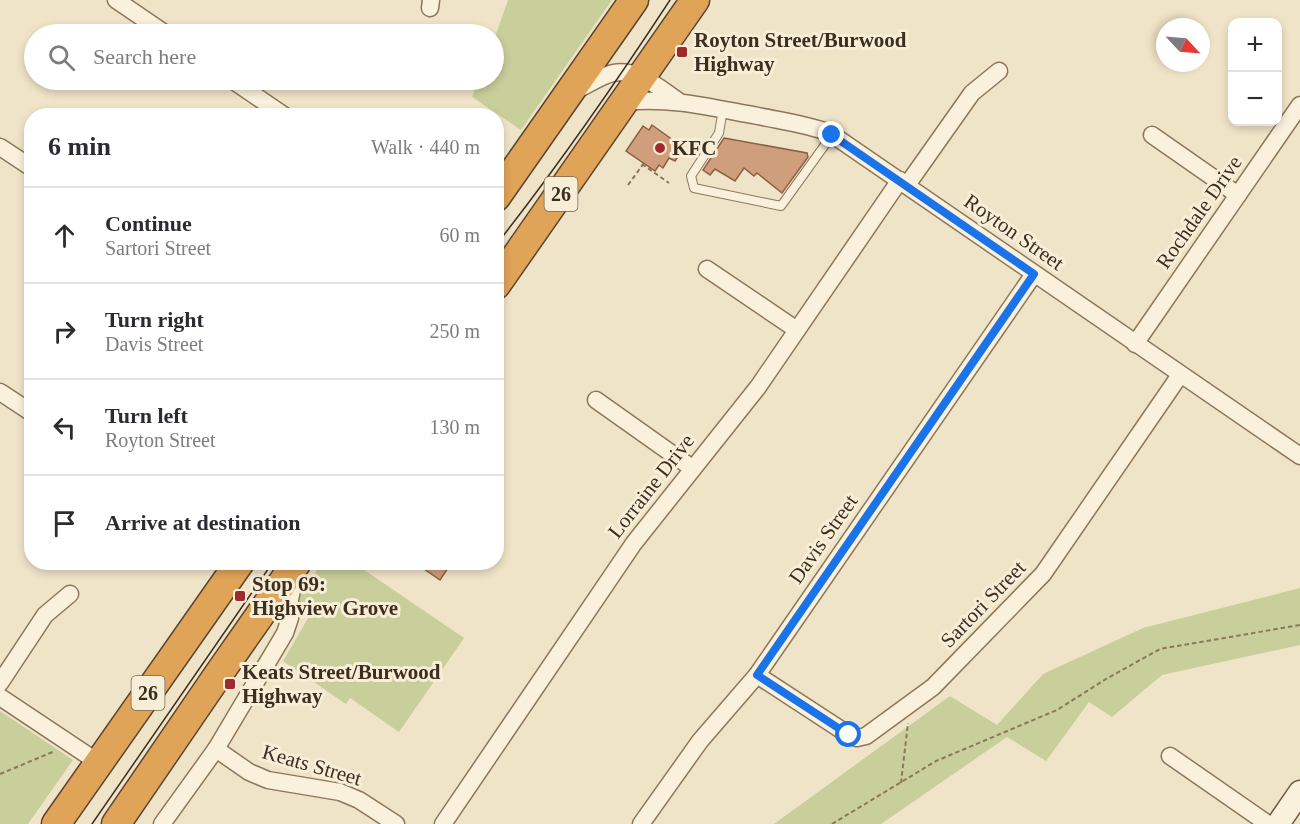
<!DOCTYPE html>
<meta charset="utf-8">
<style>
:root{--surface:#fff;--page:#f2f2f3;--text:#2b2b33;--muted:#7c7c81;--line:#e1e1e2}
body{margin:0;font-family:Georgia,serif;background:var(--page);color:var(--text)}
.controls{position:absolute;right:18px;top:18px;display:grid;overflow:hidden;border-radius:12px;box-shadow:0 3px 9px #0003}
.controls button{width:54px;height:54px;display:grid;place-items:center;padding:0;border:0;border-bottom:2px solid var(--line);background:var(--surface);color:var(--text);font:30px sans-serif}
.compass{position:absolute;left:1156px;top:18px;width:54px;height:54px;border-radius:50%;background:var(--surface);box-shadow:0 3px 9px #0003;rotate:116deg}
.stop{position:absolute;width:18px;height:18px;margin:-14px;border:4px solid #1a73e8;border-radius:50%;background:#fff}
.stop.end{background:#1a73e8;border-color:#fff;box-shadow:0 2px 6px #0008}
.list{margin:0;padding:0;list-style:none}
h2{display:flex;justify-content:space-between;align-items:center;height:78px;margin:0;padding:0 24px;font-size:26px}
h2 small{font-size:20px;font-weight:400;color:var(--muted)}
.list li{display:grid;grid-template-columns:39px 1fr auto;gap:18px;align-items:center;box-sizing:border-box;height:96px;padding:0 24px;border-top:2px solid var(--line)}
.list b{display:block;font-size:22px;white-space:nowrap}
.list p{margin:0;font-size:20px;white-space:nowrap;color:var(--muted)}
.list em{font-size:20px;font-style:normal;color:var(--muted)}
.icon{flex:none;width:33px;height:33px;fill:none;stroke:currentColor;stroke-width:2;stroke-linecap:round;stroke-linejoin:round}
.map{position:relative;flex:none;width:1300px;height:824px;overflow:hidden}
.search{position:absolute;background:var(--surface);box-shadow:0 3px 9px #0003;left:24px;top:24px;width:480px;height:66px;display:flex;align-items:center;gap:15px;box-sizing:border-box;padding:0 21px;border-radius:33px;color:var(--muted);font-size:22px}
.panel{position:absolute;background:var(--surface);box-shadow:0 3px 9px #0003;left:24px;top:108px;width:480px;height:462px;border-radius:24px}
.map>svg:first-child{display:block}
.green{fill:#c9cf9b}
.building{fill:#cf9f7d;stroke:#8d5f41;stroke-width:1.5}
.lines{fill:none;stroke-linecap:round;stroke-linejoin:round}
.lane-casing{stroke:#8d765c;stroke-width:10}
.street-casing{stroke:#8d765c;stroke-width:19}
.secondary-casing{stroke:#6f573f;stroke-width:25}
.highway-casing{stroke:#5b4430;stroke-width:31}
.path{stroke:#8d765c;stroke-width:2;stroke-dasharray:4.5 3;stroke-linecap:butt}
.lane{stroke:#faf1dc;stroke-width:8}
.street{stroke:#faf1dc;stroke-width:16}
.secondary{stroke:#faf1dc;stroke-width:22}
.highway{stroke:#e0a458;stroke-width:28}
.tram{stroke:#3d2e20;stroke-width:1.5}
.route{stroke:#1a73e8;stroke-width:8}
.poi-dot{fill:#9e2a2b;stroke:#f7eed8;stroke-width:2}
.labels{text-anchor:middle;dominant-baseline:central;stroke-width:6;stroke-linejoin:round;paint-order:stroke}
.shield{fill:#f7eed8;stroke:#756857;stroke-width:1.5}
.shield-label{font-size:20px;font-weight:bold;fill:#3d2e20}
.poi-label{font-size:21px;font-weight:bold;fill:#3d2e20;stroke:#f7eed8;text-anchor:start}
.street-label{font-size:21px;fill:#3d2e20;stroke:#f7eed8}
</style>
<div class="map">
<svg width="1300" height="824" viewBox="0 0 1300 824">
<rect width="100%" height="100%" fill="#f0e4c8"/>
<!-- green -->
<g class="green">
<polygon points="508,0 612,0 521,130 472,97 478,80 494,80 494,40"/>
<polygon points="322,563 354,563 464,638 399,732 350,698 346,704 283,661 311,613 295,602"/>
<polygon points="1300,588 1300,645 1162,675 1112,717 1089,702 1046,761 1007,737 881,824 774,824 950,696 997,725 1043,674 1143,628"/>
<polygon points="0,711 73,760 28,824 0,824"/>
</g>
<!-- building -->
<g class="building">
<polygon points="652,125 684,148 675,161 669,158 663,168 659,165 655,171 626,151 643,126 649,130"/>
<polygon points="724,138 807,153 808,157 782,193 757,173 754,176 744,168 735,181 715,169 710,175 703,170"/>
<polygon points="414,562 452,562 440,580"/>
</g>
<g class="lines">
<!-- lane casing -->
<g class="lane-casing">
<polyline id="lane" points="723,109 719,133 691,176 694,188 781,206 832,135"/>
</g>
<!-- street casing -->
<g class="street-casing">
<g id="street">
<polyline points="116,0 166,34"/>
<polyline points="430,8 431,0"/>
<polyline points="232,80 285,116"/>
<path d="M 574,91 C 587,86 600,76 613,73 C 638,68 659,88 677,100"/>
<path d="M 625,102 C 671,97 713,108 758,116 C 782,121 807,124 830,133 L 1300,456"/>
<polyline points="1152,135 1238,195"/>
<polyline points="0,147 32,168"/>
<polyline points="907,185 972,93 999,71"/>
<polyline points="707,269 797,330"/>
<polyline points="1135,344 1300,105"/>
<polyline points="0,392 32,413"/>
<polyline points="596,400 692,468"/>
<polyline points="757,675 849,735 857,738 866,736 933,687 1043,574 1180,375"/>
<polyline points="0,683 45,615 70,594"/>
<polyline points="0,697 99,763"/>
<polyline points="216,749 249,772 268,780 340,792 359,800 396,824"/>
<polyline points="1170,756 1268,824"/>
<polyline points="162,824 216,749 285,633 290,618 290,600 295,575"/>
<polyline points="443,824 634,543 758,387 900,180"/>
<polyline points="641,824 700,741 757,675 1034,274"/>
</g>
</g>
<!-- secondary casing -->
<g class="secondary-casing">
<polyline id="secondary" points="1278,824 1300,792"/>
</g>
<!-- highway casing -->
<g class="highway-casing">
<g id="highway">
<polyline points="496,197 634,0"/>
<polyline points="496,285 695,0"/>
<polyline points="56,824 240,562"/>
<polyline points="116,824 218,675 297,562"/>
</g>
</g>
<!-- path -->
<g class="path">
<polyline points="642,164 669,183"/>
<polyline points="628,185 644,163"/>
<polyline points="0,774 55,751"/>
<polyline points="901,783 908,723"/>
<polyline points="832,824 936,761 1057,710 1106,679 1160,649 1300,625"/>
</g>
<!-- lane -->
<use href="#lane" class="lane"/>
<!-- street -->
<use href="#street" class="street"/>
<!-- secondary -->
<use href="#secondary" class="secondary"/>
<!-- highway -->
<use href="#highway" class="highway"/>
<!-- tram -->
<g class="tram">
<path d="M 496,245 C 558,166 615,84 670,0"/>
<polyline points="92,824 273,562"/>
</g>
</g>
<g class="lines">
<!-- route -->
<polyline class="route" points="832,135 1034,274 757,675 849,735"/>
</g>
<!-- markers -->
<g class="poi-dot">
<rect x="676" y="46" width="12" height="12" rx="3"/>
<circle cx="660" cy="148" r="6"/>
<rect x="234" y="590" width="12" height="12" rx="3"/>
<rect x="224" y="678" width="12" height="12" rx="3"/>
</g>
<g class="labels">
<!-- shield labels -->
<g class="shield">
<rect x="544.5" y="177" width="33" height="34" rx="4.5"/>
<rect x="131.5" y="676" width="33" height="34" rx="4.5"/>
</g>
<g class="shield-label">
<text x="561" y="194">26</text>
<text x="148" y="693">26</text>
</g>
<!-- poi labels -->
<g class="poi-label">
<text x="694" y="40">Royton Street/Burwood<tspan x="694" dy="24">Highway</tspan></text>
<text x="672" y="148">KFC</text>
<text x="252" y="584">Stop 69:<tspan x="252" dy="24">Highview Grove</tspan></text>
<text x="242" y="672">Keats Street/Burwood<tspan x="242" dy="24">Highway</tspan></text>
</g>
<!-- street labels -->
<g class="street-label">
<text transform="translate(1199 212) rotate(-55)">Rochdale Drive</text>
<text transform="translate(1014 232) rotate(35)">Royton Street</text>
<text transform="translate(651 486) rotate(-52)">Lorraine Drive</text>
<text transform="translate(823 539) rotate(-55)">Davis Street</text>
<text transform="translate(983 604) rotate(-46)">Sartori Street</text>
<text transform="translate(312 765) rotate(16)">Keats Street</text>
</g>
</g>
</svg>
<div class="controls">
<button>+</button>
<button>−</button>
</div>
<svg class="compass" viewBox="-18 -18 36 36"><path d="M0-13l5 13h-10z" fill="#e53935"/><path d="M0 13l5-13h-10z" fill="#7c7c81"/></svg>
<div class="stop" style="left:849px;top:735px"></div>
<div class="stop end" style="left:832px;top:135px"></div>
<div class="search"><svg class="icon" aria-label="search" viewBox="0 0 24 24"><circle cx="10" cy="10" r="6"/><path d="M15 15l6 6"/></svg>Search here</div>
<section class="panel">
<h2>6 min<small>Walk · 440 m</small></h2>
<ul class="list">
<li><svg class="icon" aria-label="ahead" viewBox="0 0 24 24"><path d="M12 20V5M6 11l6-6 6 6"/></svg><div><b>Continue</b><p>Sartori Street</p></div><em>60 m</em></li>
<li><svg class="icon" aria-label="right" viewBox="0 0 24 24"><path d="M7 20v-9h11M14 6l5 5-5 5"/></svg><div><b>Turn right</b><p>Davis Street</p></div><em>250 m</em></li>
<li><svg class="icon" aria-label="left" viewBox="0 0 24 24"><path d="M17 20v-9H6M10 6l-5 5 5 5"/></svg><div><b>Turn left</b><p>Royton Street</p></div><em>130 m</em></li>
<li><svg class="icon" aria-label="arrive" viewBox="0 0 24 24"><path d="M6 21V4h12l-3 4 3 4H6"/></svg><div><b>Arrive at destination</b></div></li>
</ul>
</section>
</div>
